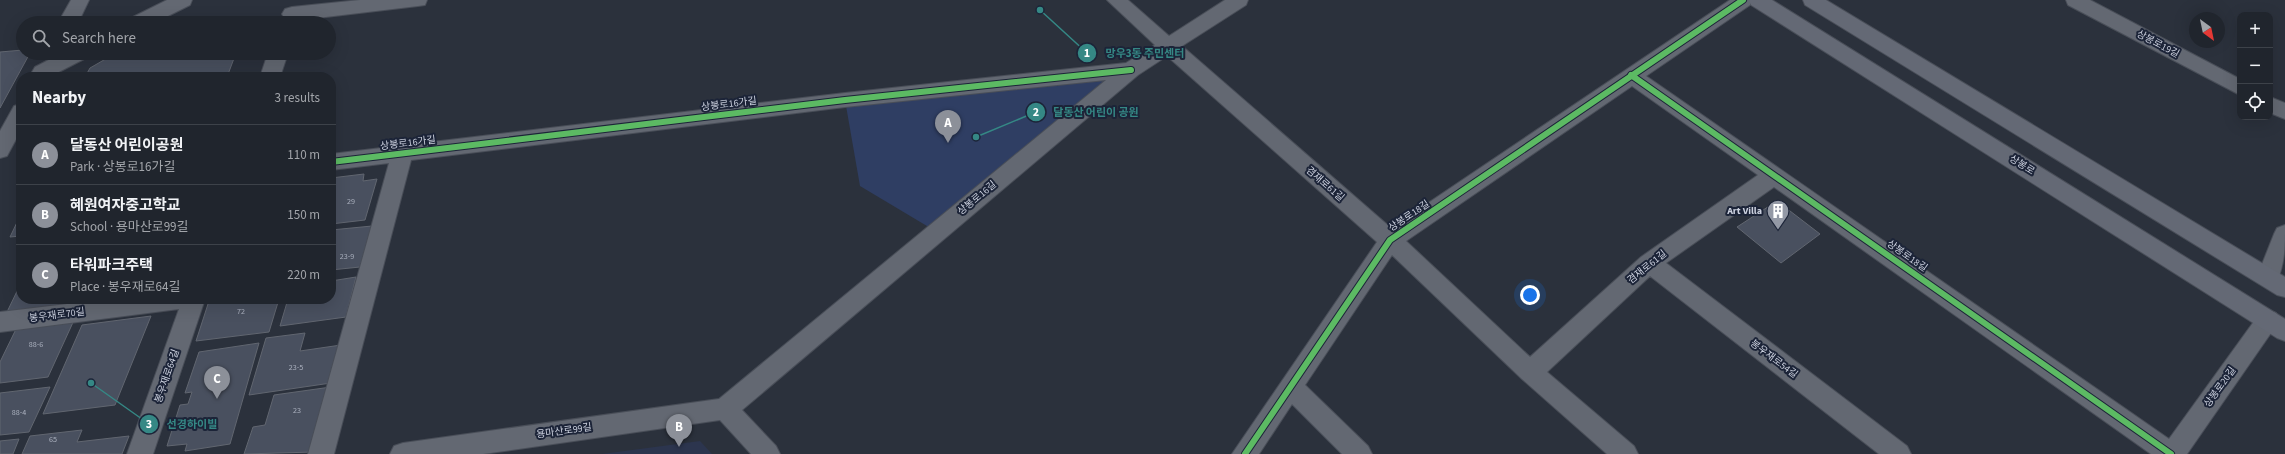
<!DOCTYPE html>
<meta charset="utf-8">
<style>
:root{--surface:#20252d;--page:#282d35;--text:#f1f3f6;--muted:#a2a5aa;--line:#3d4249;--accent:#8c9099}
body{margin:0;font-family:"Source Sans 3","Noto Sans KR",sans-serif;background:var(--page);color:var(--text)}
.controls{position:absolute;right:12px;top:12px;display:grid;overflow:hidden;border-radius:8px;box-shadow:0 4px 16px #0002}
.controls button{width:36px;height:36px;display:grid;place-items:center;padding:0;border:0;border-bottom:1px solid var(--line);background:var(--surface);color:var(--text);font:20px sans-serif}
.compass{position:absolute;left:2189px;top:12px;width:36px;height:36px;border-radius:50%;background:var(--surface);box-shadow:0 4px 16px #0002;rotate:147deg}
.you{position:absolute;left:1530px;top:295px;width:14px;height:14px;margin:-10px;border:3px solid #fff;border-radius:50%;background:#1a73e8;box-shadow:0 0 0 6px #1a73e833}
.badge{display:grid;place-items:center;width:26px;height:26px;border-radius:50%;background:var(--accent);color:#fff;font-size:13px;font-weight:700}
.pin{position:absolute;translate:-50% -33px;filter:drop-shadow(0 1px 2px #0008)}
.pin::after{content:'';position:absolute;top:21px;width:14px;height:12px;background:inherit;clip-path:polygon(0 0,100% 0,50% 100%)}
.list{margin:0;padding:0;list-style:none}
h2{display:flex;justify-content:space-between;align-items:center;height:52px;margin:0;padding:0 16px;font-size:17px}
h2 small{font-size:13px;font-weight:400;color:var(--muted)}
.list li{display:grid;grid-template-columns:26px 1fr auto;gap:12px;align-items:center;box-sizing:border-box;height:60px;padding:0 16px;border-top:1px solid var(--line)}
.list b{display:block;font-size:15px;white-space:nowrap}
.list p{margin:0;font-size:13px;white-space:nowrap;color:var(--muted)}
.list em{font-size:13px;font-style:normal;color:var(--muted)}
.icon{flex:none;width:22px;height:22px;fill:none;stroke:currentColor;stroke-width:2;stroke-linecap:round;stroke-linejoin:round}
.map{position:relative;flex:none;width:2285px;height:454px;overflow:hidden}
.search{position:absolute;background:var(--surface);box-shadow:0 4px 16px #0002;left:16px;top:16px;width:320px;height:44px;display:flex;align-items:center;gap:10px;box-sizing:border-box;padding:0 14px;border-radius:22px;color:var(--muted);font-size:15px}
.panel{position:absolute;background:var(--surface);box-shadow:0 4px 16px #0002;left:16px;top:72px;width:320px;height:232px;border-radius:16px}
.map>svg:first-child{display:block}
.built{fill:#2c354e}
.green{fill:#2f3e63}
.building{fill:#49505f;stroke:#616670}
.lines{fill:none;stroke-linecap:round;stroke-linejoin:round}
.minor-casing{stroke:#494e58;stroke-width:2}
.major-casing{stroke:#494e58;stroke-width:2}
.minor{fill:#636872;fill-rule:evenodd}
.major{fill:#646975;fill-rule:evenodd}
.cycleway-casing{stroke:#1c2438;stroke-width:8}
.cycleway{stroke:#5cba63;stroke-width:6}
.labels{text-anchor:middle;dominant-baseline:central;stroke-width:4;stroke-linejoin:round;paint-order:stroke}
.number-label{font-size:8px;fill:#abb1bf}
.street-label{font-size:10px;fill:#ccd1df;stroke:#1c2438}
.poi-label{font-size:10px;font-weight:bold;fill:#ccd1df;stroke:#1c2438;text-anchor:end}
.leader{fill:none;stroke:#358885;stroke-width:1.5}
.callout-dot{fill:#358885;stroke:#1c2438;stroke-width:1.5}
.mark-label{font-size:12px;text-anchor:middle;font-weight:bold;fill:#fff}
.callout-label{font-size:11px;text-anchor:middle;font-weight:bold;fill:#358885;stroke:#1c2438;stroke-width:4;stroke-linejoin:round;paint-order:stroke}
</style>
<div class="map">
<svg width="2285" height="454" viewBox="0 0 2285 454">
<rect width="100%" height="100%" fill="#2b313c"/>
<!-- built -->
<polygon class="built" points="700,441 712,454 602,454"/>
<!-- green -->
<polygon class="green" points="1131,70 937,232 860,186 845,100"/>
<!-- building -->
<g class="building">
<polygon points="23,50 23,53 30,53 0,108 0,52"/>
<polygon points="116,53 236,53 227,77 85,77 90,68"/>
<polygon points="364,174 363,181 377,179 365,220 331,224 331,178"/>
<polygon points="1777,201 1820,234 1781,263 1737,227"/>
<polygon points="21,214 21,236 10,237"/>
<polygon points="372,226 360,267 331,270 331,230"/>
<polygon points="356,277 346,317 280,326 288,299 331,299 331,281"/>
<polygon points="21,283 21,299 80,299 77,305 6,314"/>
<polygon points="228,299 279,299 269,332 196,341 209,301"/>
<polygon points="151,316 115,405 43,414 82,325"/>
<polygon points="75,318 48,377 0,383 0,362 18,325"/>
<polygon points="305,333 300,351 341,345 331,383 249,395 266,338"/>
<polygon points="259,343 230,444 185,451 187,444 167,446 180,405 188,404 192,392 185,393 199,352"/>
<polygon points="50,387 29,432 0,435 0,393"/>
<polygon points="331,387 314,452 244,454 253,427 265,425 274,395"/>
<polygon points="82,430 77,442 129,436 122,454 22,454 30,436"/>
<polygon points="19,439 13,454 0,454 0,441"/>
</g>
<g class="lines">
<!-- minor casing -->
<g class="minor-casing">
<g id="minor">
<polygon points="71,0 89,0 78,23 58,23"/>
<polygon points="167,0 192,0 190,5 154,23 128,23 131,18"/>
<polygon points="360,0 427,0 425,5 418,6 292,21 285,19 282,14 285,9 292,7"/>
<path d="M 1107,0 L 1128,0 L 1169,36 L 1225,0 L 1248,0 L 1246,5 L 1182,46 L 1391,228 L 1730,0 L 1752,0 L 1750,5 L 1646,76 L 2169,439 L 2260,313 L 2268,310 L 2276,313 L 2280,320 L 2187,454 L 2151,454 L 1774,187 L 1666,263 L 1907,446 L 1911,454 L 1879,454 L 1650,276 L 1547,372 L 1634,446 L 1638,454 L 1607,454 L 1522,379 L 1392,255 L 1305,385 L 1368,446 L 1372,454 L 1342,454 L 1292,404 L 1259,454 L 1232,454 L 1377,242 L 1167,56 L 1138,75 L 742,410 L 776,446 L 780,454 L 751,454 L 720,420 L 483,454 L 390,454 L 394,446 L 403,443 L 719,399 L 1106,80 L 845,107 L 411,160 L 334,454 L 308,454 L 389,163 L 331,170 L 331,154 L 845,93 L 1126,63 L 1155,45 ZM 1632,86 L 1758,175 L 1641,257 L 1530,357 L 1406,241 Z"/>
<polygon points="2066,0 2090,0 2240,79 2240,95 2068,5"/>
<polygon points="62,53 89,53 86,58 49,77 35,77 32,72 35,67"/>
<polygon points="268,53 288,53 280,77 260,77"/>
<polygon points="2270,97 2285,103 2285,119 2270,113"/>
<polygon points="21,104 21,130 7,156 0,158 0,131 14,106"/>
<path d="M 2285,225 C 2285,248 2285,263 2276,284 L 2268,286 L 2260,284 L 2257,277 L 2274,234 L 2277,228 Z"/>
<polygon points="109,299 205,299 153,454 127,454 179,309 0,332 0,312"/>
</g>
</g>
<!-- major casing -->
<g class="major-casing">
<g id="major">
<polygon points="1749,0 1772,0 2285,319 2285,341 2277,338 1751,5"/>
<polygon points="1803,0 1826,0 2285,277 2285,297 2277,295 1805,5"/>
</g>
</g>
<!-- minor -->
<use href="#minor" class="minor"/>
<!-- major -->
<use href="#major" class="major"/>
<!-- cycleway casing -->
<g class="cycleway-casing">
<g id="cycleway">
<polyline points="1631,75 2171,454"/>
<polyline points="331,162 845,100 1131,70"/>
<polyline points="1245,454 1390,240 1743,0"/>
</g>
</g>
<!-- cycleway -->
<use href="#cycleway" class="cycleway"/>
</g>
<!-- icons -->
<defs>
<g id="building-pin" transform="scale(1.15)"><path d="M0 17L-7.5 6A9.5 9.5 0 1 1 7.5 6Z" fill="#9499a6" stroke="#1c2438"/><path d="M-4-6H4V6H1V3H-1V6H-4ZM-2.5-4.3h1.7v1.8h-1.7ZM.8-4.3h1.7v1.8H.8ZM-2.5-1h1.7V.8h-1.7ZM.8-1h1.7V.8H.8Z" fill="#fff"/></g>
</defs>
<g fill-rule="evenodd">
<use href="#building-pin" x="1778" y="211"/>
</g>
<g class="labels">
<!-- number labels -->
<g class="number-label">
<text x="351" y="201">29</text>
<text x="347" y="256">23-9</text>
<text x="241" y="311">72</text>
<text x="36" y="344">88-6</text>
<text x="296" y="367">23-5</text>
<text x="297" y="410">23</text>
<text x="19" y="412">88-4</text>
<text x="53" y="439">65</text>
</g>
<!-- street labels -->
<g class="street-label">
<text transform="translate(2158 44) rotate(28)">상봉로19길</text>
<text transform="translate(729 104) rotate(-7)">상봉로16가길</text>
<text transform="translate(408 143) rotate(-7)">상봉로16가길</text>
<text transform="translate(2022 165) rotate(32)">상봉로</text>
<text transform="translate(1325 184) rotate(41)">겸재로61길</text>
<text transform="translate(977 198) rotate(-40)">상봉로16길</text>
<text transform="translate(1409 216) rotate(-34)">상봉로18길</text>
<text transform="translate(1907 256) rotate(35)">상봉로18길</text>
<text transform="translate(1647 267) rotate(-39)">겸재로61길</text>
<text transform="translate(57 315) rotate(-7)">봉우재로70길</text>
<text transform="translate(1774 359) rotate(37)">봉우재로54길</text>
<text transform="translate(167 376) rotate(-71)">봉우재로64길</text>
<text transform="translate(2220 387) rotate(-54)">상봉로20길</text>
<text transform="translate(564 431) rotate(-8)">용마산로99길</text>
</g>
<!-- poi labels -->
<g class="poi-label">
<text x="1762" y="211">Art Villa</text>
</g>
</g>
<!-- callouts -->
<path class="leader" d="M1040 10L1087 53M976 137L1036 112M91 383L149 424"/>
<g class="callout-dot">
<circle cx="1040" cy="10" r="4"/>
<circle cx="976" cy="137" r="4"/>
<circle cx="91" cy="383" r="4"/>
<circle cx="1087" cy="53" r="10"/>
<circle cx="1036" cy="112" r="10"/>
<circle cx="149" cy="424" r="10"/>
</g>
<g class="mark-label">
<text x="1087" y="57">1</text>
<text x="1036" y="116">2</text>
<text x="149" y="428">3</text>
</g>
<g class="callout-label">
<text x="1145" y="57">망우3동 주민센터</text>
<text x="1096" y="116">달동산 어린이 공원</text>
<text x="192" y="428">선경하이빌</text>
</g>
</svg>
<div class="controls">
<button>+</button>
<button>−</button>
<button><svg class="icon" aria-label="locate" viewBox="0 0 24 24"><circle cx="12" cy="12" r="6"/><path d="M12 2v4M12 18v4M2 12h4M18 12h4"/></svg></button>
</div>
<svg class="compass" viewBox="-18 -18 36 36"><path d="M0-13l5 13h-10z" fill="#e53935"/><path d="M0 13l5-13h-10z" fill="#a2a5aa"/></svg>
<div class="you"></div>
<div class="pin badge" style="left:948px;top:143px">A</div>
<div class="pin badge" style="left:679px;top:447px">B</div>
<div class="pin badge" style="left:217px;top:399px">C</div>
<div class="search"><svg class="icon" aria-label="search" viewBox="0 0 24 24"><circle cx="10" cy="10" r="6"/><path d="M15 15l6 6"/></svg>Search here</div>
<section class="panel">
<h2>Nearby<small>3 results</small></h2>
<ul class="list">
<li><span class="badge">A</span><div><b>달동산 어린이공원</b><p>Park · 상봉로16가길</p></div><em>110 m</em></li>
<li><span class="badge">B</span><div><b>혜원여자중고학교</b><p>School · 용마산로99길</p></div><em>150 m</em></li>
<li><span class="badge">C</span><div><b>타워파크주택</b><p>Place · 봉우재로64길</p></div><em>220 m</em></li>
</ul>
</section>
</div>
